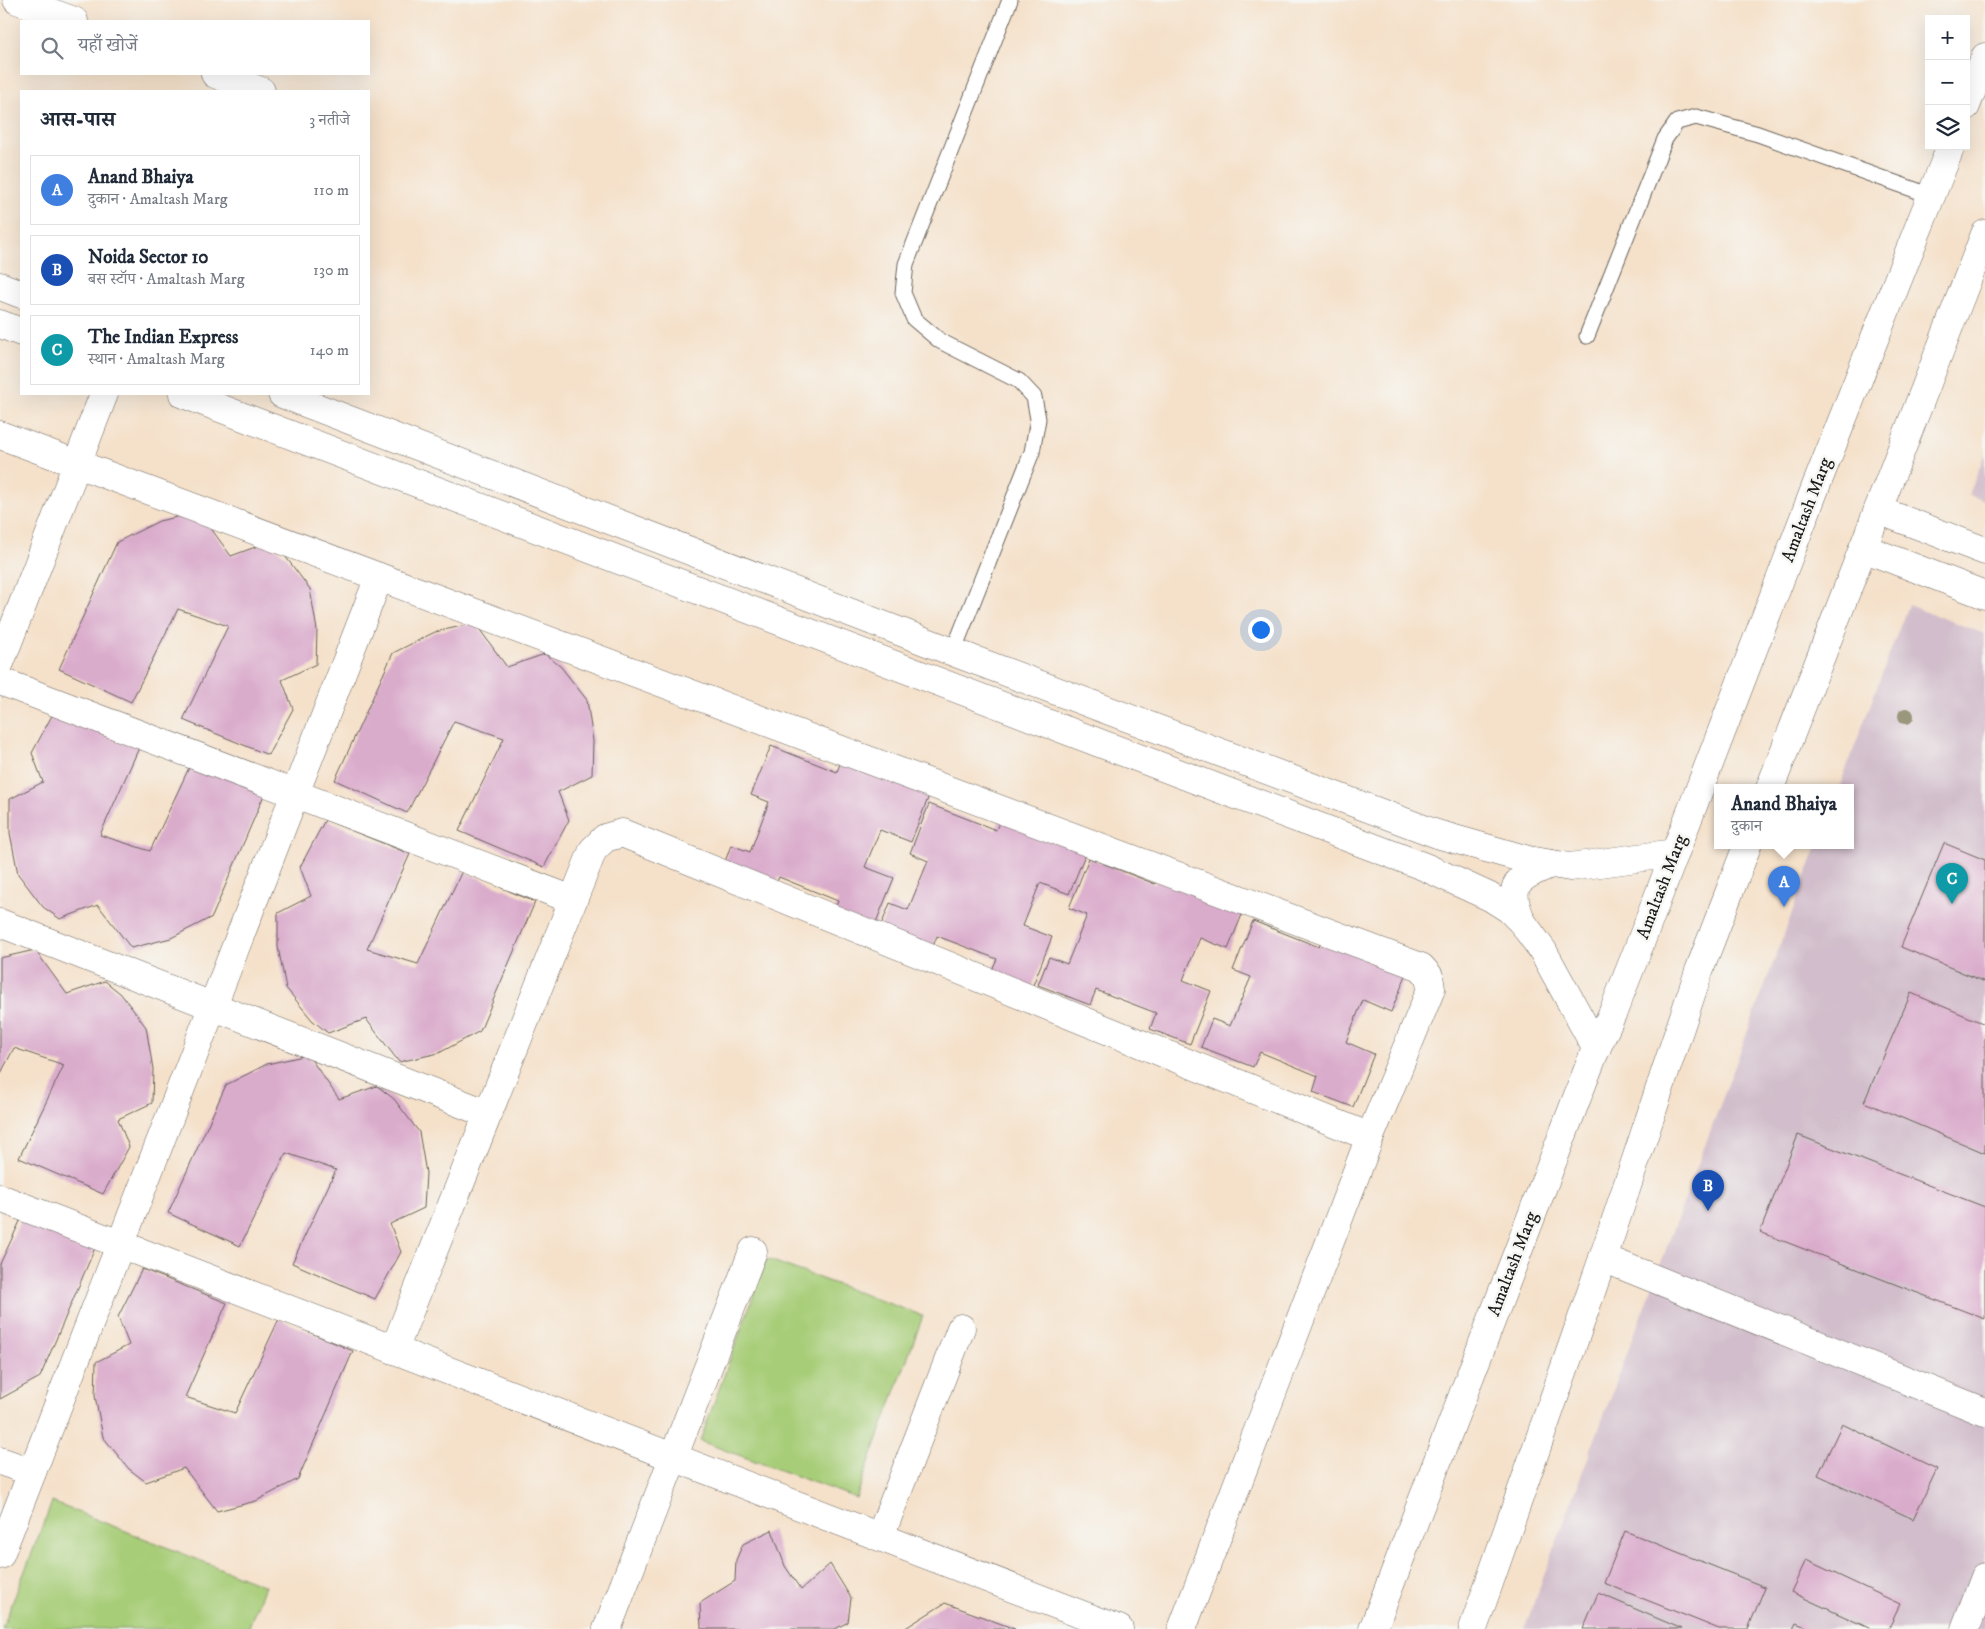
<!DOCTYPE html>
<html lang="hi">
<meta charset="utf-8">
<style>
:root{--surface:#fff;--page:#f2f2f3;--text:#1f2937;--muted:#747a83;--line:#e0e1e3;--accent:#b45309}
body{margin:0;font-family:"IM FELL DW Pica","Noto Serif Devanagari",serif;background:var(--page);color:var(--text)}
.controls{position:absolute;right:15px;top:15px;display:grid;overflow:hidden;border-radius:0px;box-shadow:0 5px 20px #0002}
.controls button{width:45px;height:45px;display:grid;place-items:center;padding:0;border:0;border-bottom:1px solid var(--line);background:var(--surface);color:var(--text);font:25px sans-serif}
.you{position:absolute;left:1260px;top:629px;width:18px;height:18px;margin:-12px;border:4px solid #fff;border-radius:50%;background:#1a73e8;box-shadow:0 0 0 8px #1a73e833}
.badge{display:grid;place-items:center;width:32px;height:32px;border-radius:50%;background:var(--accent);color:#fff;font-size:16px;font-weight:700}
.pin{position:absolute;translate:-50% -41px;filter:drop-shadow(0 1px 2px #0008)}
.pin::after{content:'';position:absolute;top:26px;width:18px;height:15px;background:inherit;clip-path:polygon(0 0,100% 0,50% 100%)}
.popup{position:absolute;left:1714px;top:784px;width:140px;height:65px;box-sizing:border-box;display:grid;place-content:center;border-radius:0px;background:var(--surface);filter:drop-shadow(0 1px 4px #0005);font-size:16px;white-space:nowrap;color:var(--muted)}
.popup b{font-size:19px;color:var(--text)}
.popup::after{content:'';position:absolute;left:50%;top:100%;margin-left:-10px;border:10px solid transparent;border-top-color:var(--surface)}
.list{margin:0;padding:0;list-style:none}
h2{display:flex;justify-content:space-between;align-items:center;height:65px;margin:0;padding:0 20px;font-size:21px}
h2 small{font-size:16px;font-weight:400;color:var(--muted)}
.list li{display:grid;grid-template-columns:32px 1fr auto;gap:15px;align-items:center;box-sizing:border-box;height:70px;margin:0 10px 10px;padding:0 10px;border:1px solid var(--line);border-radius:0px}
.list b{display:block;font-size:19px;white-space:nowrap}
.list p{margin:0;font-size:16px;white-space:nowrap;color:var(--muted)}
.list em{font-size:16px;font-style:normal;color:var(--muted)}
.icon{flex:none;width:28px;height:28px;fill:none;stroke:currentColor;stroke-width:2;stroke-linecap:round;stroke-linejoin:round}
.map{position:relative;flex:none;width:1985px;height:1629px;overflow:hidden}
.search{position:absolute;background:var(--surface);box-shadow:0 5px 20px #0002;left:20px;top:20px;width:350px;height:55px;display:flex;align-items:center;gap:12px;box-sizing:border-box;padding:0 18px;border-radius:0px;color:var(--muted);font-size:19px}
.panel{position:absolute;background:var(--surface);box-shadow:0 5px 20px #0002;left:20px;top:90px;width:350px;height:305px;border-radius:0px}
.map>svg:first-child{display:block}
.industrial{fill:#d1bdcb}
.green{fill:#a7cd78;stroke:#62744a}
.building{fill:#daaccc}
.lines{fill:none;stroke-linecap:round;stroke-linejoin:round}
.lane-casing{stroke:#686159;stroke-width:17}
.street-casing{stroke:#686159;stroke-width:29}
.secondary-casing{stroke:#686159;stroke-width:29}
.lane{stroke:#fff;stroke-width:15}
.street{stroke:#fff;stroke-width:28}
.secondary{stroke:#fff;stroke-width:28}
.tree{fill:#99977c}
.labels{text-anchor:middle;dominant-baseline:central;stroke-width:5;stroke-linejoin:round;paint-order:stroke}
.street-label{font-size:18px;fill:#1c1c1c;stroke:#f6f6f2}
</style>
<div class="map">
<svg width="1985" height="1629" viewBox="0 0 1985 1629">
<rect width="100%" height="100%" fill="#f6f6f2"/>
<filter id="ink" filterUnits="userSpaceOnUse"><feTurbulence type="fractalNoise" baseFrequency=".02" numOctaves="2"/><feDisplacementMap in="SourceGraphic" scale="10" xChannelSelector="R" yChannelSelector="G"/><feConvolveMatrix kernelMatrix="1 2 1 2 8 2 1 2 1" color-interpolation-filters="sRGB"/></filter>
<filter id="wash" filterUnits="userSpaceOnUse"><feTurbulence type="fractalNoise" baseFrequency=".0096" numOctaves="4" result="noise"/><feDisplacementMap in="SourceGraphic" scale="20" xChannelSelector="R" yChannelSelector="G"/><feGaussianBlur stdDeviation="1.12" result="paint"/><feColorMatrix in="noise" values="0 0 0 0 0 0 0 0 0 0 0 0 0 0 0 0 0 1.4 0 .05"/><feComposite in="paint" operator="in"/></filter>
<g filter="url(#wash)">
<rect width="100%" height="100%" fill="#f5e1ca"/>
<!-- industrial -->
<g class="industrial">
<polygon points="1985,453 1985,501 1969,495"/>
<polygon points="1908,605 1985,634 1985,1629 1524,1629 1817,846 1850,846 1850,788 1839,788"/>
</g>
<!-- green -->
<g class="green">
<polygon points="767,1259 923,1316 856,1498 700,1441"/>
<polygon points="52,1502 265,1586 248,1629 2,1629"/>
</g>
<g id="blocks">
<!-- building -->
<g class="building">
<polygon points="199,512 231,556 269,542 285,556 310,589 317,630 316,664 282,680 293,709 268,755 183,720 228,626 178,609 131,702 59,669 117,542 159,521"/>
<polygon points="475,623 507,667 545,654 561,667 587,700 593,741 592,775 558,792 569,820 544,867 459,831 504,738 454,721 407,813 335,780 393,653 435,632"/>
<polygon points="57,706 142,741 100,835 150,851 194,757 267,788 212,917 171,938 131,948 98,905 60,919 43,907 18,874 10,833 10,799 43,782 32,753"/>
<polygon points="771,746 837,772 842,758 930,793 911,842 880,830 865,867 894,878 872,932 832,917 838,901 779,877 772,893 721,873 731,845 750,852 769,802 751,795"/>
<polygon points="929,804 996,830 1001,817 1087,850 1069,894 1040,883 1023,926 1052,937 1031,990 990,974 997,959 937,936 931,951 879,931 890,903 908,910 928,861 910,853"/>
<polygon points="325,820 410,854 367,949 418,964 462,871 535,902 480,1031 439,1053 399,1062 366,1019 328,1033 312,1020 286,988 278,947 278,913 311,896 300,867"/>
<polygon points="1944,843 1985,860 1985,982 1901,947"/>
<polygon points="1089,858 1155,884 1160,871 1246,905 1228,949 1200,938 1183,980 1211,991 1190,1044 1150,1029 1156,1013 1096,990 1090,1005 1038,985 1049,957 1067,964 1087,915 1069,908"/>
<polygon points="1253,921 1319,947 1324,934 1409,968 1391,1012 1363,1000 1346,1042 1374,1054 1353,1107 1313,1092 1318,1076 1260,1052 1253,1067 1201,1047 1212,1019 1230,1026 1251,977 1233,970"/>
<polygon points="35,950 67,994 105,981 121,994 146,1027 153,1069 152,1103 118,1119 129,1147 103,1194 19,1158 64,1065 14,1048 0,1075 0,958"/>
<polygon points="1911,993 1985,1024 1985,1153 1864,1102"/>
<polygon points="308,1055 339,1099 377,1086 394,1099 419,1132 426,1173 424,1208 390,1224 401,1252 375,1299 292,1263 336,1170 286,1153 240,1246 168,1213 226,1085 267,1064"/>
<polygon points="1798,1135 1985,1207 1985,1319 1760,1232"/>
<polygon points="22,1217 95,1248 40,1377 0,1399 0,1264"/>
<polygon points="142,1269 227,1303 185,1397 235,1413 279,1319 353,1351 298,1479 256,1501 217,1511 184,1468 146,1482 129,1469 103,1437 95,1396 96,1362 129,1345 118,1317"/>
<polygon points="1842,1424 1937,1469 1913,1519 1818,1475"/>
<polygon points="772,1530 785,1566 801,1590 830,1564 851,1598 848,1622 835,1629 701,1629 700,1603 735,1581 736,1560 743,1544"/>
<polygon points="1625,1531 1765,1587 1748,1629 1719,1629 1604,1583"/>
<polygon points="1806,1560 1900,1604 1888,1629 1871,1629 1791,1592"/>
<polygon points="1598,1593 1682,1629 1583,1629"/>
<polygon points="945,1603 1015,1629 904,1629"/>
<polygon points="1796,1623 1811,1629 1793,1629"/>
</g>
</g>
</g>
<g filter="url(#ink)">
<use href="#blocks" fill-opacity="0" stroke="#686159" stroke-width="1"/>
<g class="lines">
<!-- lane casing -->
<g class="lane-casing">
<g id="lane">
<polyline points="1587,336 1665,139 1677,122 1696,117 1758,134 1932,196"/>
<polyline points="953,652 1032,452 1038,419 1034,397 1019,381 940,341 914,319 903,293 906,264 1010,0"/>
</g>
</g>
<!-- street casing -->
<g class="street-casing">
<g id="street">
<polyline points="17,0 74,21"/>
<polyline points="215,74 261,91"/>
<polyline points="0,435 1421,967 1429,976 1431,989 1370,1137 1182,1629"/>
<polyline points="0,663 104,394"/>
<polyline points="0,681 573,900"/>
<polyline points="0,923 488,1114"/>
<polyline points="0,1198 1119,1629"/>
<polyline points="1603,1258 1985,1412"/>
<polyline points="394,1350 593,850 605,838 622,833 1370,1137"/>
<polyline points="0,1461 32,1472"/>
<polyline points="880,1537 961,1328"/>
<polyline points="0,1555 379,577"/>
<polyline points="607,1629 753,1251"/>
<polyline points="1965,1629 1985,1577"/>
</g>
</g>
<!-- secondary casing -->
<g class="secondary-casing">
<g id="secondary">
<polyline points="1966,106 1985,57"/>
<polyline points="0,286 21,294"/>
<polyline points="0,324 21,332"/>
<polyline points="183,394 1425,867 1490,897 1509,909 1522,922 1543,951 1596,1048"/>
<polyline points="282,394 953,652 1437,834 1528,860 1570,867 1675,853"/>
<polyline points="1878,510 1985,551"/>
<polyline points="1863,548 1985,595"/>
<polyline points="1770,788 1985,234"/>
<path d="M 1522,922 C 1506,884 1516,878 1551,864"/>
<polyline points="1373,1629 1593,1056 1613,1012 1638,949 1816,486 1951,146"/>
<polyline points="1473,1629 1603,1258 1699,971 1747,846"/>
</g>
</g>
<!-- lane -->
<use href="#lane" class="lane"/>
<!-- street -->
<use href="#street" class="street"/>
<!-- secondary -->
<use href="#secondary" class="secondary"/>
</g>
<!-- trees -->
<circle class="tree" cx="1906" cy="716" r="8"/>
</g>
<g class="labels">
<!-- street labels -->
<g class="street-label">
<text transform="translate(1807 510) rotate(-69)">Amaltash Marg</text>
<text transform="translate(1662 887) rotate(-69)">Amaltash Marg</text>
<text transform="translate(1513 1264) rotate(-69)">Amaltash Marg</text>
</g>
</g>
</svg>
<div class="controls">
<button>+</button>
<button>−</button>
<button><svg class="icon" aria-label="layers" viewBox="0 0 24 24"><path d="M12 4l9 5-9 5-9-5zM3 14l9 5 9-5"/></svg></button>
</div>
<div class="you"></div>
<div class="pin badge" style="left:1784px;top:907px;background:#3f7fe0">A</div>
<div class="popup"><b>Anand Bhaiya</b>दुकान</div>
<div class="pin badge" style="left:1708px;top:1211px;background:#1a4fb4">B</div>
<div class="pin badge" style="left:1952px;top:904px;background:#0f9aa8">C</div>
<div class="search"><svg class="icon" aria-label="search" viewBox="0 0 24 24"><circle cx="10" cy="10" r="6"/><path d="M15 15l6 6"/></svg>यहाँ खोजें</div>
<section class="panel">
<h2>आस-पास<small>3 नतीजे</small></h2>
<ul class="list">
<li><span class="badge" style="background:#3f7fe0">A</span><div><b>Anand Bhaiya</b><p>दुकान · Amaltash Marg</p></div><em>110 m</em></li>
<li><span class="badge" style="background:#1a4fb4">B</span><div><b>Noida Sector 10</b><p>बस स्टॉप · Amaltash Marg</p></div><em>130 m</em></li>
<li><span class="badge" style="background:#0f9aa8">C</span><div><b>The Indian Express</b><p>स्थान · Amaltash Marg</p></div><em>140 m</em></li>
</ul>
</section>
</div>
